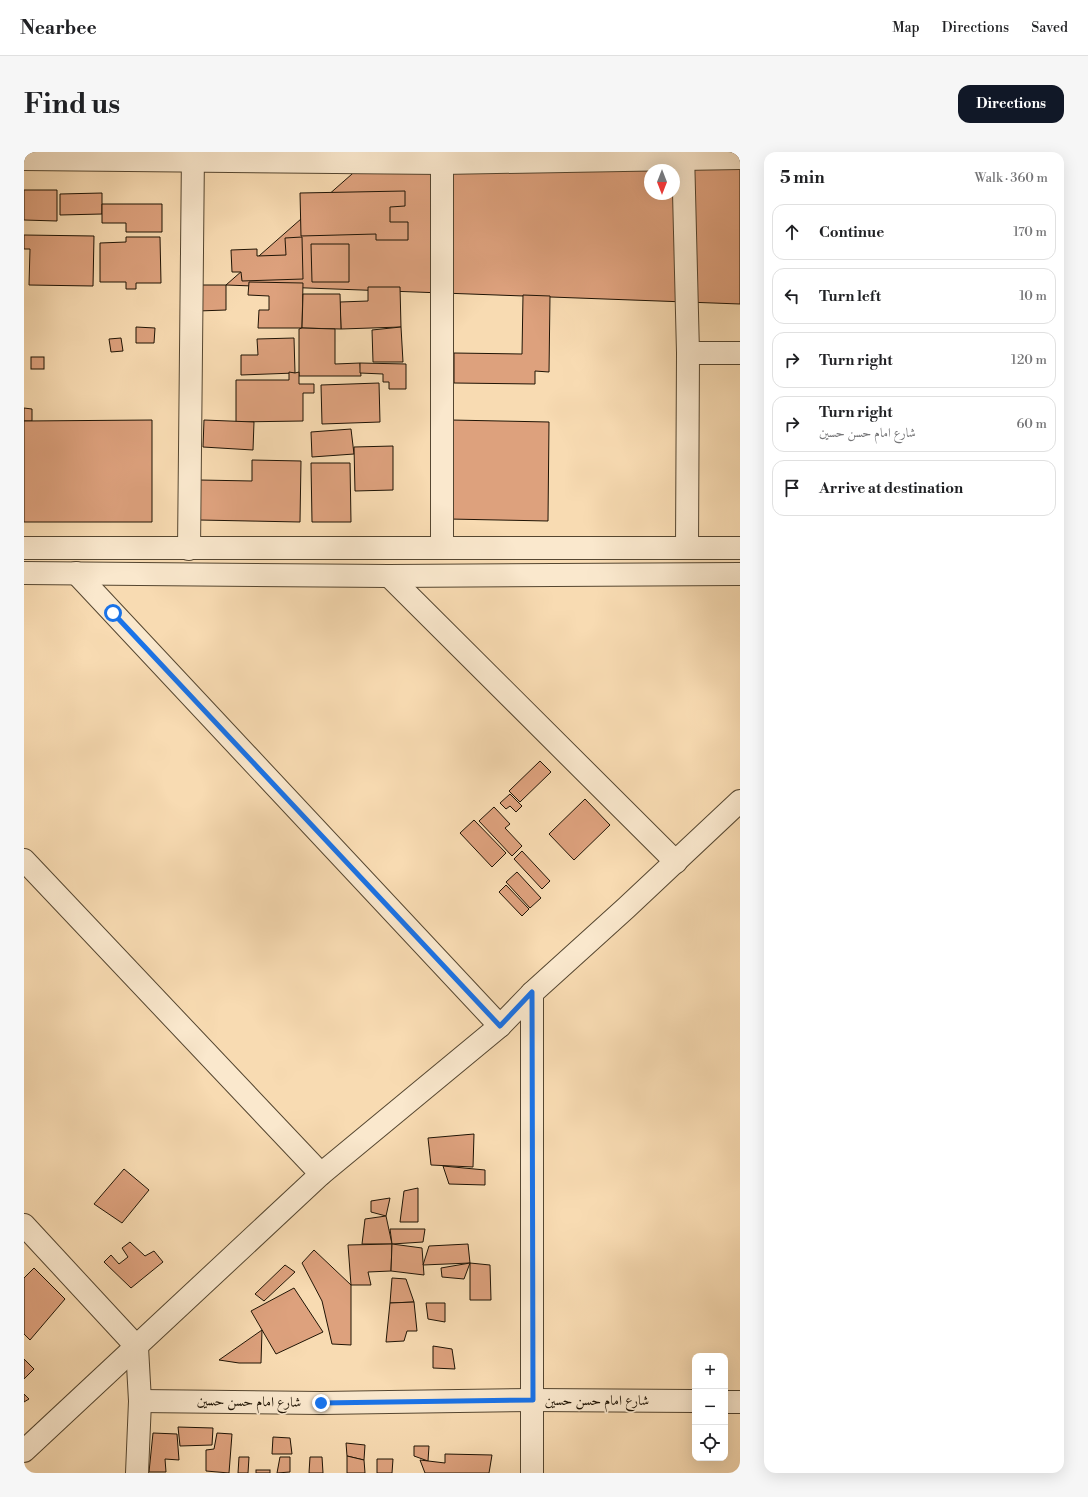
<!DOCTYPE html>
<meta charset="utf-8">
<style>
:root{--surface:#fff;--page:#f6f6f6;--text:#202124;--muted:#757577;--line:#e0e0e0;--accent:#111827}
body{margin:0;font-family:"Libre Bodoni",Amiri,serif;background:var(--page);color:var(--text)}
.controls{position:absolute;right:12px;bottom:12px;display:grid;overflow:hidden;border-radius:8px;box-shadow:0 4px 16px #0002}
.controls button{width:36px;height:36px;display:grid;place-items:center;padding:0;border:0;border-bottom:1px solid var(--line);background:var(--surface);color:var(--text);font:20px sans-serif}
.compass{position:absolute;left:620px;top:12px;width:36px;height:36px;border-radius:50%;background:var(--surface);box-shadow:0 4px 16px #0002;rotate:180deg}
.stop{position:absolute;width:12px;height:12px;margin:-9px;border:3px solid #1a73e8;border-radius:50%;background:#fff}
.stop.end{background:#1a73e8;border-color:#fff;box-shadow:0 1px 4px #0008}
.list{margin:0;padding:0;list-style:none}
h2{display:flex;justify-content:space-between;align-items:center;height:52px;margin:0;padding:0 16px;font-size:17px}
h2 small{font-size:13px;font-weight:400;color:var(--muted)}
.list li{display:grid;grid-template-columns:26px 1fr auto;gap:12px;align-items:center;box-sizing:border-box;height:56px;margin:0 8px 8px;padding:0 8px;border:1px solid var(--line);border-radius:12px}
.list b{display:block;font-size:15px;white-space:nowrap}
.list p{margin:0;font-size:13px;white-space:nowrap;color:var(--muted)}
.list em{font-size:13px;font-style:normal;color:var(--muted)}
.icon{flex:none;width:22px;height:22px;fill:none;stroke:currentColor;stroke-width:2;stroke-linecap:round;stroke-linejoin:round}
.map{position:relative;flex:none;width:716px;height:1321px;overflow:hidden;border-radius:12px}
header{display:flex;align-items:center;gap:24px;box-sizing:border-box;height:56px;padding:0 20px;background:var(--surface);border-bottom:1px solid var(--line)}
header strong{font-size:19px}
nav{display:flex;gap:22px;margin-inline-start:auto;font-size:14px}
.intro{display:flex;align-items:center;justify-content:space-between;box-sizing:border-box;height:96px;padding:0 24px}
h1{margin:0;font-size:28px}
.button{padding:10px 18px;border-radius:12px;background:var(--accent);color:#fff;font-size:14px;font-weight:700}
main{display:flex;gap:24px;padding:0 24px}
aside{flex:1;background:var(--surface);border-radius:12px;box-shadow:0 4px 16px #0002}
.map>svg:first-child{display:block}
.building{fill:#dda17d;stroke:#1f1405;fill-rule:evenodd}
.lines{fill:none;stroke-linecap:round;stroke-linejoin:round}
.minor-casing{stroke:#554630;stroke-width:24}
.minor{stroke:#fae8cd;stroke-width:22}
.route{stroke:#1a73e8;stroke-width:5}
.labels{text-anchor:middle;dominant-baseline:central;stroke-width:3.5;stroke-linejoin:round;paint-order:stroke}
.street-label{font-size:14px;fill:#1f1405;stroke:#fae8cd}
</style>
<header>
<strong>Nearbee</strong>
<nav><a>Map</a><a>Directions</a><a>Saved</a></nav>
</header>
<div class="intro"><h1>Find us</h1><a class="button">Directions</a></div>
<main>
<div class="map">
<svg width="716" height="1321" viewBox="0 0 716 1321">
<rect width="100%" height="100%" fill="#f8dbb2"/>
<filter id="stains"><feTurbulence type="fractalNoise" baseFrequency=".005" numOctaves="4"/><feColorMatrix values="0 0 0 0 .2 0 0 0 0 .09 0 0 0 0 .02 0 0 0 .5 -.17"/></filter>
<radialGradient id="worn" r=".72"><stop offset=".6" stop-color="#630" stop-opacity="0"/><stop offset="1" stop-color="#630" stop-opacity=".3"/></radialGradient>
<!-- building -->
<g class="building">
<path d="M 353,0 L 716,0 L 716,152 L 202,133 ZM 626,18 L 650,18 L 650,42 L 626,42 Z"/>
<polygon points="0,38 33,38 33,69 0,68"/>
<polygon points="381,39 381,54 366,55 366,70 384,70 384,88 352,88 352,82 277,84 276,41"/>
<polygon points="78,41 78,62 36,63 36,42"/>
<polygon points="78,52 138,52 138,80 102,80 102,71 78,71"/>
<polygon points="0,83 70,84 69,134 5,133 6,97 0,97"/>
<polygon points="102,85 136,85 137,131 112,131 112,137 102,137 102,130 76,130 76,91 102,90"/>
<polygon points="278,85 279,127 218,129 217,120 208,120 207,98 233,97 233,104 262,103 261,86"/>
<polygon points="287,92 325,92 325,130 288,130"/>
<polygon points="225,130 279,131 278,176 234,176 235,158 245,158 245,144 224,143"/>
<polygon points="173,133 202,133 202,158 174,159"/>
<polygon points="344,135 376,135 377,175 317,177 316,150 344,149"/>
<polygon points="279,142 316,142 317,177 278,176"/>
<polygon points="499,143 526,144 525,220 511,219 511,232 430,231 430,201 498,202"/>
<polygon points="112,175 131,176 130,191 112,191"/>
<polygon points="377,175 379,210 349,210 348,178"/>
<polygon points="278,176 311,177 311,212 336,211 337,224 275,224 275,177"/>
<polygon points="97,186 99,199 87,200 85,187"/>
<polygon points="270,186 271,221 217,223 217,203 234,203 233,187"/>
<rect x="7" y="205" width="13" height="12"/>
<polygon points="336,211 382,212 382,237 365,237 365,230 359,230 359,222 336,221"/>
<polygon points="265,220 271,221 275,220 275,232 290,232 290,241 279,241 279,269 212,270 212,228 265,228"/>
<polygon points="355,231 356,270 298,272 297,233"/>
<polygon points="0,256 8,257 8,269 0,269"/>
<polygon points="128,268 128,370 0,370 0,269"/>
<polygon points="180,268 230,270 229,298 179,295"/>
<polygon points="427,268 525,270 524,369 425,367"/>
<polygon points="327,277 330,302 288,305 287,280"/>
<polygon points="369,294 369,338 331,339 330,295"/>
<polygon points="228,308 277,309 276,370 175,368 176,328 228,329"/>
<polygon points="287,311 326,311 327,370 288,370"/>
<polygon points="516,609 527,620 496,650 485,639"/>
<polygon points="486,642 498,654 492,660 486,654 482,657 476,651"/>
<polygon points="561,647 586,673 550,708 525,682"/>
<polygon points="470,655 486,672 481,676 498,694 488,704 455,669"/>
<polygon points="450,668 482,701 468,715 436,681"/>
<polygon points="498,699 526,729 518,737 490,707"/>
<polygon points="493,720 517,746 506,756 482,730"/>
<polygon points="482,733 505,757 498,764 475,740"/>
<polygon points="450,982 449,1015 407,1013 404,986"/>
<polygon points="419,1014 461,1018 461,1033 425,1032"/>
<polygon points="100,1017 125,1038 98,1071 70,1052"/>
<polygon points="394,1036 394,1070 376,1070 380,1039"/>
<polygon points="366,1046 362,1064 347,1060 347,1049"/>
<polygon points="362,1064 368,1092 338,1092 341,1067"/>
<polygon points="366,1077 401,1077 399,1090 368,1092"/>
<polygon points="106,1090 121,1104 130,1099 139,1110 107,1136 80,1110 87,1103 95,1112 104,1105 98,1096"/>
<polygon points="368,1092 367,1119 344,1120 347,1133 327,1133 324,1093"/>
<polygon points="368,1092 398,1096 400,1123 367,1119"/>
<polygon points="444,1092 446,1111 399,1113 405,1094"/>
<polygon points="290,1098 327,1133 327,1193 308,1192 298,1149 278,1111"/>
<polygon points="446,1111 466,1113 467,1148 446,1148"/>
<polygon points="446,1111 440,1127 418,1125 417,1116"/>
<polygon points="261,1113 271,1120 240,1149 231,1142"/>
<polygon points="10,1116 41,1147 6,1188 0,1182 0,1126"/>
<polygon points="368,1126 382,1127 390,1150 366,1151"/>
<polygon points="270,1136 299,1180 252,1202 227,1159"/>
<polygon points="390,1150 393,1179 383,1179 380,1189 362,1190 366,1151"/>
<polygon points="402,1151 421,1151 421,1170 404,1167"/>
<polygon points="238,1178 237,1211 215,1211 195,1208"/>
<polygon points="409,1194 428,1197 431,1217 409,1216"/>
<polygon points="0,1207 10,1217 0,1227"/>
<polygon points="0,1242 5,1247 0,1250"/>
<polygon points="154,1275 189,1276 188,1293 156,1294"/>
<polygon points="129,1281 153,1282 155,1308 141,1307 142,1320 125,1320"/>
<polygon points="193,1281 208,1282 205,1321 182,1319 182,1298 190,1297"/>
<polygon points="249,1285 266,1286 268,1302 248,1302"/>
<polygon points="322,1291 341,1293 340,1308 323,1304"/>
<polygon points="390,1294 405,1294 404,1309 390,1304"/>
<polygon points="421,1302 468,1303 465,1321 401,1321 396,1308 421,1311"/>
<polygon points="323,1304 340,1308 341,1321 323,1321"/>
<polygon points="215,1305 225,1305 224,1321 214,1321"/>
<polygon points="256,1305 266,1305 266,1320 253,1321"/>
<polygon points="286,1305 298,1305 299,1321 285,1321"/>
<polygon points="353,1307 369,1307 368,1321 353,1321"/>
<rect x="232" y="1318" width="14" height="3"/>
</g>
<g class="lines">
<!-- minor casing -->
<g class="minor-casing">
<g id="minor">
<polyline points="659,0 664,201 663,395"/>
<polyline points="0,7 418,11 716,6"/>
<polyline points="418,11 418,396"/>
<polyline points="664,201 716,201"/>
<polyline points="0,396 716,396"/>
<polyline points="165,397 169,0"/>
<polyline points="0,421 365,424 716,422"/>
<polyline points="52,421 476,874"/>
<polyline points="365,424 652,710"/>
<polyline points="0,708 297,1022"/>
<polyline points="508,841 508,1321"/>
<polyline points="0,1073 113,1195 116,1249 113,1321"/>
<polyline points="116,1249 297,1251 509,1248 671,1249"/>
<polyline points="701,1250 716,1250"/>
<polyline points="0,1299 297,1022 476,874 508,841 602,756 716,649"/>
</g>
</g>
<!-- minor -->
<use href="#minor" class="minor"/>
</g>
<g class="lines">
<!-- route -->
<polyline class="route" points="89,461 476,874 508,840 509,1248 297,1251"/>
</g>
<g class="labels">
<!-- street labels -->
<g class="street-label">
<text x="573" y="1249">شارع امام حسن حسين</text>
<text transform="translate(225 1250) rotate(1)">شارع امام حسن حسين</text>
</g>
</g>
<rect width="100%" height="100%" filter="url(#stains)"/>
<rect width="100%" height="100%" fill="url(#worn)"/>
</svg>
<div class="controls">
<button>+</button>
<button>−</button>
<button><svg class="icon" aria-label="locate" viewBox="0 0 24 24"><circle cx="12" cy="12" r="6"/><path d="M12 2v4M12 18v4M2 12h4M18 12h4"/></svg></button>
</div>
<svg class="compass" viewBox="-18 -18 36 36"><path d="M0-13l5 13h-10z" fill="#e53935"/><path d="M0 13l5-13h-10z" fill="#757577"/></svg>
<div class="stop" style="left:89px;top:461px"></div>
<div class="stop end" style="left:297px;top:1251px"></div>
</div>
<aside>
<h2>5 min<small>Walk · 360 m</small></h2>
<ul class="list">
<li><svg class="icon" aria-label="ahead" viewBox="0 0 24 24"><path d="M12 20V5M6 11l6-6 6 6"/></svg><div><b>Continue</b></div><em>170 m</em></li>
<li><svg class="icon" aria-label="left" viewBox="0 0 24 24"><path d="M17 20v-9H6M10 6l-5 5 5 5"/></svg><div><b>Turn left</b></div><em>10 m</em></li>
<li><svg class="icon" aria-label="right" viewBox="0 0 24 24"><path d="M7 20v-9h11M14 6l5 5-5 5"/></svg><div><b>Turn right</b></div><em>120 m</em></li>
<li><svg class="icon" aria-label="right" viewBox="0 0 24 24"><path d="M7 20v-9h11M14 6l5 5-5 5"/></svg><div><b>Turn right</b><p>شارع امام حسن حسين</p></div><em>60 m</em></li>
<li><svg class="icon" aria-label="arrive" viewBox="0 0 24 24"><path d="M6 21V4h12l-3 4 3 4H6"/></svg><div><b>Arrive at destination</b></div></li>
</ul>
</aside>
</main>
